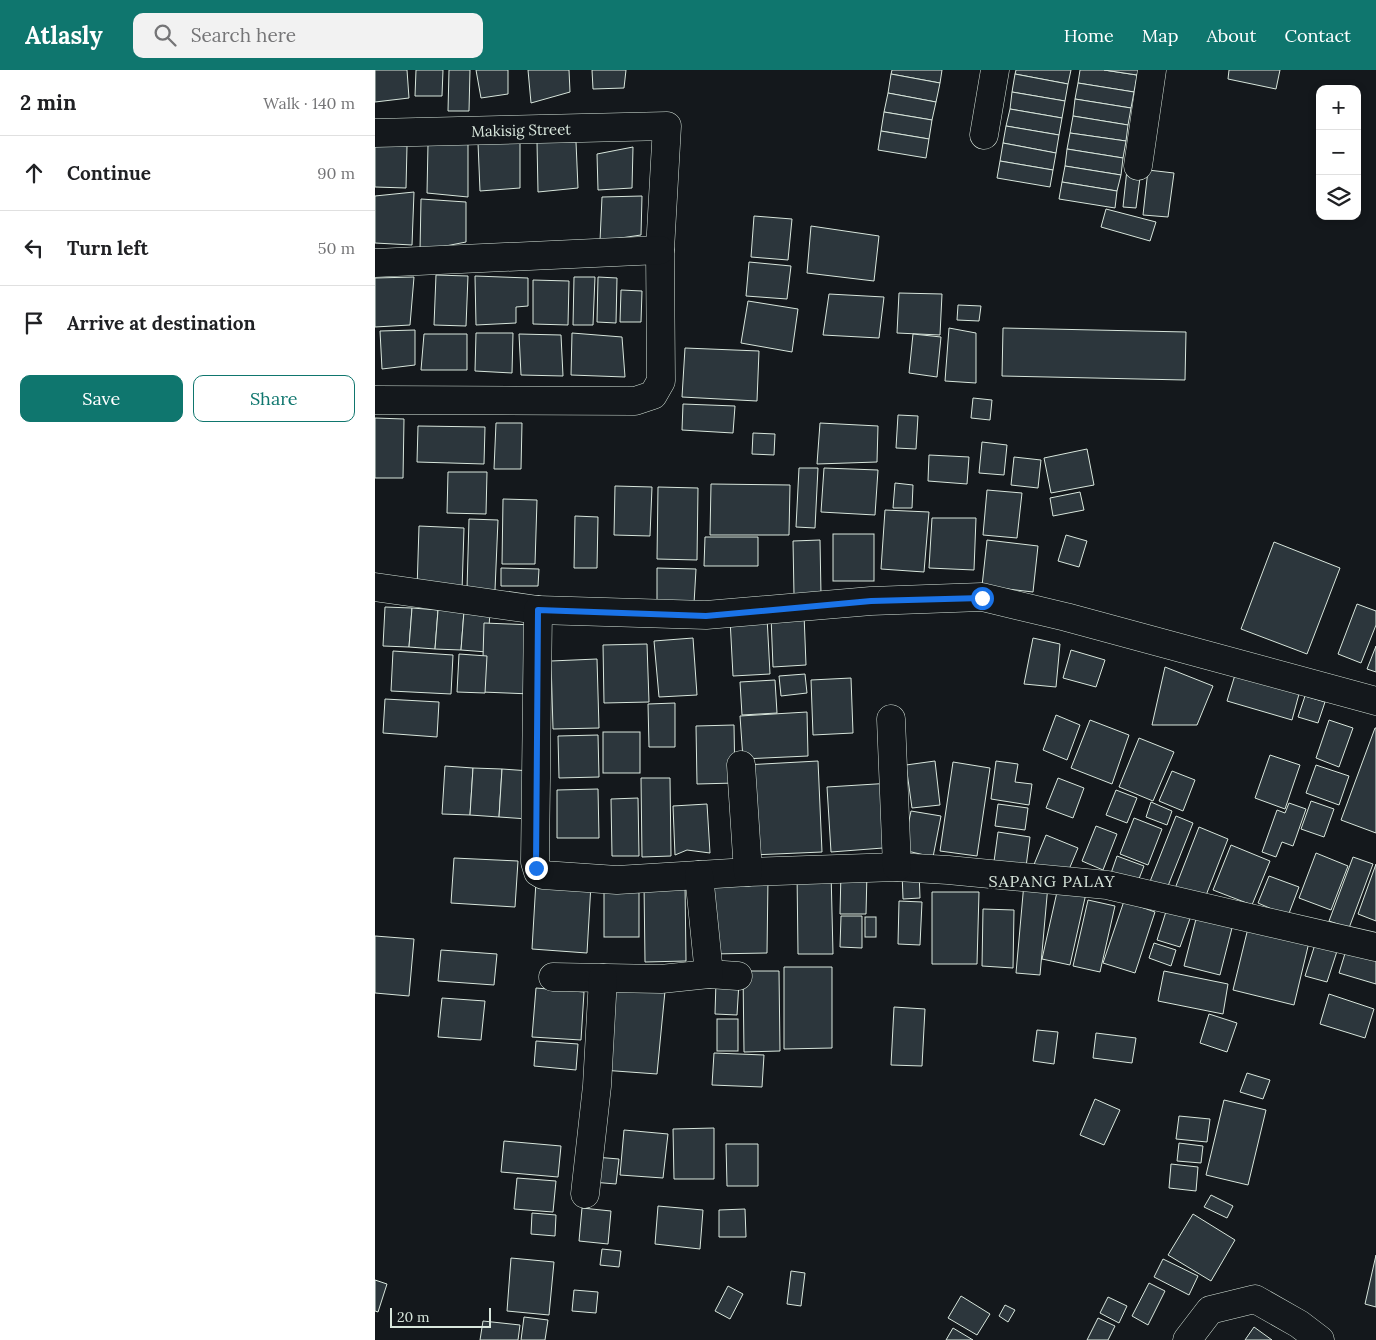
<!DOCTYPE html>
<meta charset="utf-8">
<style>
:root{--surface:#fff;--page:#f2f2f2;--text:#202124;--muted:#757577;--line:#e0e0e0;--accent:#0f766e}
body{margin:0;font-family:Lora,serif;background:var(--page);color:var(--text)}
.controls{position:absolute;right:15px;top:15px;display:grid;overflow:hidden;border-radius:10px;box-shadow:0 2px 8px #0003}
.controls button{width:45px;height:45px;display:grid;place-items:center;padding:0;border:0;border-bottom:1px solid var(--line);background:var(--surface);color:var(--text);font:25px sans-serif}
.scale{position:absolute;left:15px;bottom:12px;width:101px;box-sizing:border-box;padding-left:5px;border:2px solid #d8e6dc;border-top:0;font-size:14px;line-height:18px;white-space:nowrap;color:#d8e6dc;-webkit-text-stroke:4px #14181c;paint-order:stroke}
.stop{position:absolute;width:15px;height:15px;margin:-11px;border:4px solid #1a73e8;border-radius:50%;background:#fff}
.stop.end{background:#1a73e8;border-color:#fff;box-shadow:0 1px 5px #0008}
.list{margin:0;padding:0;list-style:none}
h2{display:flex;justify-content:space-between;align-items:center;height:65px;margin:0;padding:0 20px;font-size:21px}
h2 small{font-size:16px;font-weight:400;color:var(--muted)}
.list li{display:grid;grid-template-columns:32px 1fr auto;gap:15px;align-items:center;box-sizing:border-box;height:75px;padding:0 20px;border-top:1px solid var(--line)}
.list b{display:block;font-size:19px;white-space:nowrap}
.list em{font-size:16px;font-style:normal;color:var(--muted)}
.actions{display:flex;gap:10px;padding:15px 20px}
.actions a{flex:1;padding:11px 0;border:1px solid var(--accent);border-radius:10px;text-align:center;font-size:18px;color:var(--accent)}
.actions .main{background:var(--accent);color:#fff}
.icon{flex:none;width:28px;height:28px;fill:none;stroke:currentColor;stroke-width:2;stroke-linecap:round;stroke-linejoin:round}
.map{position:relative;flex:none;width:1001px;height:1270px;overflow:hidden}
header{display:flex;align-items:center;gap:30px;box-sizing:border-box;height:70px;padding:0 25px;background:var(--accent);color:#fff}
header strong{font-size:24px}
nav{display:flex;gap:28px;margin-inline-start:auto;font-size:18px}
.search{width:350px;height:45px;background:var(--page);display:flex;align-items:center;gap:12px;box-sizing:border-box;padding:0 18px;border-radius:10px;color:var(--muted);font-size:19px}
main{display:flex}
aside{flex:1;background:var(--surface)}
.map>svg:first-child{display:block}
.building{fill:#2c363c;stroke:#d8e6dc}
.lines{fill:none;stroke-linecap:round;stroke-linejoin:round}
.minor-casing{stroke:#d8e6dc;stroke-width:29}
.minor{stroke:#14181c;stroke-width:28}
.route{stroke:#1a73e8;stroke-width:6}
.labels{text-anchor:middle;dominant-baseline:central;stroke-width:4;stroke-linejoin:round;paint-order:stroke}
.street-label{font-size:15px;fill:#d8e6dc;stroke:#14181c}
.neighbourhood-label{font-size:16px;letter-spacing:1px;fill:#d8e6dc;stroke:#14181c}
</style>
<header>
<strong>Atlasly</strong>
<div class="search"><svg class="icon" aria-label="search" viewBox="0 0 24 24"><circle cx="10" cy="10" r="6"/><path d="M15 15l6 6"/></svg>Search here</div>
<nav><a>Home</a><a>Map</a><a>About</a><a>Contact</a></nav>
</header>
<main>
<aside>
<h2>2 min<small>Walk · 140 m</small></h2>
<ul class="list">
<li><svg class="icon" aria-label="ahead" viewBox="0 0 24 24"><path d="M12 20V5M6 11l6-6 6 6"/></svg><div><b>Continue</b></div><em>90 m</em></li>
<li><svg class="icon" aria-label="left" viewBox="0 0 24 24"><path d="M17 20v-9H6M10 6l-5 5 5 5"/></svg><div><b>Turn left</b></div><em>50 m</em></li>
<li><svg class="icon" aria-label="arrive" viewBox="0 0 24 24"><path d="M6 21V4h12l-3 4 3 4H6"/></svg><div><b>Arrive at destination</b></div></li>
</ul>
<div class="actions"><a class="main">Save</a><a>Share</a></div>
</aside>
<div class="map">
<svg width="1001" height="1270" viewBox="0 0 1001 1270">
<rect width="100%" height="100%" fill="#14181c"/>
<!-- building -->
<g class="building">
<polygon points="0,0 32,0 34,28 0,32"/>
<polygon points="41,0 68,0 67,26 40,26"/>
<polygon points="74,0 95,0 94,41 73,41"/>
<polygon points="101,0 133,0 133,24 106,28"/>
<polygon points="153,0 194,0 195,22 156,33"/>
<polygon points="217,0 251,0 249,18 218,19"/>
<polygon points="517,0 567,0 565,13 516,4"/>
<polygon points="641,0 696,0 693,14 640,4"/>
<polygon points="705,0 729,0 762,5 759,22 703,13"/>
<polygon points="729,0 763,0 762,5"/>
<polygon points="854,0 905,0 901,19 853,9"/>
<polygon points="516,4 565,13 561,32 513,23"/>
<polygon points="640,4 693,14 690,31 637,22"/>
<polygon points="703,13 759,22 756,38 700,29"/>
<polygon points="637,22 690,31 687,48 635,39"/>
<polygon points="513,23 561,32 557,50 509,42"/>
<polygon points="700,29 756,38 753,55 698,46"/>
<polygon points="635,39 687,48 684,65 631,56"/>
<polygon points="509,42 557,50 554,69 506,61"/>
<polygon points="698,46 753,55 751,71 695,63"/>
<polygon points="631,56 684,65 681,83 628,73"/>
<polygon points="506,61 554,69 551,88 503,80"/>
<polygon points="695,63 751,71 748,88 692,79"/>
<polygon points="93,72 93,127 52,123 53,74"/>
<polygon points="145,72 145,118 105,121 103,73"/>
<polygon points="162,72 201,72 203,118 163,122"/>
<polygon points="628,73 681,83 678,100 625,91"/>
<polygon points="0,75 32,76 31,118 0,117"/>
<polygon points="258,77 257,118 223,120 222,84"/>
<polygon points="692,79 748,88 746,105 690,96"/>
<polygon points="625,91 678,100 675,117 622,108"/>
<polygon points="690,96 746,105 742,121 687,112"/>
<polygon points="752,99 766,100 761,138 748,137"/>
<polygon points="773,100 799,103 793,147 768,145"/>
<polygon points="687,112 742,121 740,138 684,129"/>
<polygon points="39,122 37,175 0,173 0,126"/>
<polygon points="267,126 266,165 225,171 227,127"/>
<polygon points="46,129 91,132 91,172 45,181"/>
<polygon points="731,139 781,152 775,171 726,157"/>
<polygon points="379,146 417,149 413,190 376,187"/>
<polygon points="436,156 504,166 499,211 432,203"/>
<polygon points="374,192 416,196 412,229 371,226"/>
<polygon points="61,205 93,206 91,256 59,255"/>
<polygon points="100,206 153,208 153,236 141,237 141,253 101,255"/>
<polygon points="39,207 35,255 0,257 0,208"/>
<polygon points="199,207 220,207 218,255 198,255"/>
<polygon points="223,207 242,208 241,253 222,252"/>
<polygon points="158,210 194,211 193,255 158,254"/>
<polygon points="246,220 267,221 266,252 245,252"/>
<polygon points="524,223 567,224 565,265 522,263"/>
<polygon points="454,224 509,227 504,268 448,265"/>
<polygon points="373,231 423,239 417,282 366,273"/>
<polygon points="583,235 606,236 604,251 582,250"/>
<polygon points="574,258 601,263 601,313 570,311"/>
<polygon points="628,258 811,262 810,310 627,306"/>
<polygon points="40,260 40,295 7,299 5,261"/>
<polygon points="101,263 138,263 137,303 100,301"/>
<polygon points="197,263 247,267 250,307 196,305"/>
<polygon points="49,264 92,264 92,300 46,300"/>
<polygon points="144,264 186,265 188,306 146,305"/>
<polygon points="538,264 566,267 562,307 534,303"/>
<polygon points="310,278 384,281 382,331 307,327"/>
<polygon points="598,328 617,330 615,350 596,348"/>
<polygon points="308,334 360,336 358,363 307,360"/>
<polygon points="523,345 543,346 541,379 521,378"/>
<polygon points="0,348 29,349 28,408 0,408"/>
<polygon points="121,353 147,353 146,399 119,399"/>
<polygon points="445,353 503,356 502,392 442,394"/>
<polygon points="43,356 110,357 109,394 42,392"/>
<polygon points="378,363 400,364 399,385 377,384"/>
<polygon points="607,372 632,375 629,405 604,403"/>
<polygon points="712,379 719,415 676,423 669,388"/>
<polygon points="554,385 594,387 592,414 553,411"/>
<polygon points="639,387 666,390 663,418 636,415"/>
<polygon points="424,398 443,398 440,458 421,457"/>
<polygon points="449,398 503,400 500,445 446,442"/>
<polygon points="73,402 112,402 111,444 72,443"/>
<polygon points="520,413 538,415 537,438 518,438"/>
<polygon points="336,414 415,415 414,465 335,465"/>
<polygon points="240,416 277,417 275,466 239,465"/>
<polygon points="283,417 323,418 322,490 282,489"/>
<polygon points="612,420 647,423 642,468 608,465"/>
<polygon points="705,422 709,440 678,446 675,428"/>
<polygon points="128,429 162,430 160,494 127,494"/>
<polygon points="510,440 554,442 549,502 506,499"/>
<polygon points="200,446 223,447 222,498 199,498"/>
<polygon points="557,448 601,448 599,500 554,498"/>
<polygon points="94,449 123,450 120,520 92,519"/>
<polygon points="44,456 89,458 87,521 42,520"/>
<rect x="458" y="464" width="41" height="47"/>
<polygon points="691,465 712,471 704,497 683,491"/>
<polygon points="330,467 383,467 383,496 329,496"/>
<polygon points="445,470 446,525 419,525 418,471"/>
<polygon points="612,470 663,476 658,522 607,516"/>
<polygon points="899,472 965,498 932,584 866,559"/>
<polygon points="126,498 164,499 163,516 126,516"/>
<polygon points="282,498 321,499 319,534 282,534"/>
<polygon points="982,534 1001,541 1001,555 986,593 963,584"/>
<polygon points="10,537 37,538 34,577 8,576"/>
<polygon points="37,538 63,540 60,579 34,577"/>
<polygon points="63,540 89,541 86,580 60,579"/>
<polygon points="89,541 115,543 112,582 86,580"/>
<polygon points="429,544 431,595 398,597 396,546"/>
<polygon points="392,547 395,604 358,606 355,549"/>
<polygon points="109,553 159,555 156,624 107,622"/>
<polygon points="318,568 322,625 284,627 279,571"/>
<polygon points="658,568 685,574 681,617 649,614"/>
<polygon points="272,574 274,632 229,633 228,575"/>
<polygon points="1001,576 1001,602 992,599"/>
<polygon points="696,580 730,590 721,617 688,608"/>
<polygon points="18,581 78,585 76,624 16,621"/>
<polygon points="84,584 112,586 110,623 82,622"/>
<polygon points="222,589 224,658 178,659 176,591"/>
<polygon points="790,597 838,616 822,655 777,655"/>
<polygon points="430,604 432,623 406,626 404,606"/>
<polygon points="860,605 924,624 917,650 852,631"/>
<polygon points="476,608 478,663 438,665 436,610"/>
<polygon points="400,610 402,643 367,645 365,612"/>
<polygon points="930,626 950,632 943,653 923,647"/>
<polygon points="10,629 64,632 62,667 8,663"/>
<polygon points="300,633 300,677 274,677 273,634"/>
<polygon points="432,642 433,686 368,689 365,646"/>
<polygon points="681,645 705,655 692,690 668,680"/>
<polygon points="715,650 754,665 737,714 696,698"/>
<polygon points="954,650 978,658 964,697 941,688"/>
<polygon points="359,655 360,713 322,714 321,656"/>
<polygon points="1000,658 1001,658 1001,763 966,750"/>
<rect x="228" y="662" width="37" height="41"/>
<polygon points="223,665 224,707 184,708 183,666"/>
<polygon points="764,668 799,682 778,731 744,717"/>
<polygon points="895,685 925,695 910,739 880,728"/>
<polygon points="443,691 447,782 377,785 370,695"/>
<polygon points="560,691 565,735 537,738 531,695"/>
<polygon points="621,691 643,694 640,712 657,714 654,735 616,729"/>
<polygon points="578,692 615,698 602,786 565,781"/>
<polygon points="941,695 974,706 964,735 931,723"/>
<polygon points="70,696 98,698 95,745 67,744"/>
<polygon points="98,698 127,699 124,747 95,745"/>
<polygon points="127,699 155,701 153,749 124,747"/>
<polygon points="797,701 820,710 808,741 784,731"/>
<polygon points="266,708 295,708 296,786 267,787"/>
<polygon points="683,708 709,718 698,748 671,738"/>
<polygon points="517,713 521,777 456,782 452,717"/>
<polygon points="223,719 224,768 182,768 182,720"/>
<polygon points="741,720 762,728 752,753 731,745"/>
<polygon points="263,728 264,786 237,786 236,729"/>
<polygon points="936,731 959,739 949,767 926,759"/>
<polygon points="776,732 797,741 792,755 771,747"/>
<polygon points="914,733 931,739 918,776 907,772 901,787 887,782 902,740 910,743"/>
<polygon points="332,734 335,783 312,780 300,785 298,736"/>
<polygon points="623,734 653,738 650,760 620,756"/>
<polygon points="536,741 566,746 558,787 528,780"/>
<polygon points="801,746 818,753 791,821 774,814"/>
<polygon points="759,748 787,759 773,795 745,784"/>
<polygon points="721,756 742,764 728,800 707,791"/>
<polygon points="824,757 853,769 828,833 799,821"/>
<polygon points="623,762 655,767 650,804 618,799"/>
<polygon points="671,765 703,778 690,809 658,797"/>
<polygon points="856,775 895,791 877,835 838,820"/>
<polygon points="941,783 973,796 956,840 924,828"/>
<polygon points="742,786 769,796 760,819 734,809"/>
<polygon points="978,787 998,794 974,858 954,851"/>
<polygon points="79,788 143,791 140,837 76,833"/>
<polygon points="1001,794 1001,851 983,844"/>
<polygon points="456,801 458,884 423,884 422,802"/>
<polygon points="466,801 492,802 491,844 465,844"/>
<polygon points="544,801 545,828 528,829 527,802"/>
<polygon points="894,806 924,817 913,846 883,833"/>
<polygon points="393,808 392,883 336,884 340,809"/>
<polygon points="161,811 216,814 212,883 157,879"/>
<polygon points="310,813 311,891 270,892 269,814"/>
<polygon points="649,813 673,815 665,905 641,903"/>
<polygon points="684,813 712,819 695,895 667,889"/>
<rect x="229" y="820" width="35" height="47"/>
<polygon points="557,822 604,822 602,894 557,894"/>
<polygon points="713,830 740,836 725,902 698,896"/>
<polygon points="524,831 547,832 545,875 523,874"/>
<polygon points="749,831 780,842 760,903 728,893"/>
<polygon points="794,832 818,840 805,877 782,870"/>
<polygon points="608,839 639,840 638,898 607,896"/>
<polygon points="822,845 858,854 845,905 809,896"/>
<polygon points="466,846 487,846 487,878 465,877"/>
<rect x="490" y="847" width="11" height="20"/>
<polygon points="874,854 935,868 919,935 858,920"/>
<polygon points="943,865 965,872 952,912 930,906"/>
<polygon points="0,866 39,869 34,926 0,923"/>
<polygon points="779,873 801,880 796,896 774,888"/>
<polygon points="972,877 1001,886 1001,914 964,903"/>
<polygon points="66,880 122,884 119,915 63,911"/>
<polygon points="409,897 457,897 457,978 409,979"/>
<polygon points="368,901 404,901 405,981 369,982"/>
<polygon points="789,901 853,914 848,944 783,931"/>
<polygon points="341,911 364,912 362,945 340,944"/>
<polygon points="233,916 290,921 282,1004 227,1000"/>
<polygon points="161,918 209,922 206,970 157,967"/>
<polygon points="954,924 999,939 990,968 945,954"/>
<polygon points="67,928 110,931 106,970 63,967"/>
<polygon points="519,937 550,939 547,996 516,995"/>
<polygon points="834,944 862,953 852,982 825,973"/>
<rect x="342" y="949" width="21" height="32"/>
<polygon points="662,960 683,962 679,994 658,991"/>
<polygon points="721,963 761,968 757,993 718,988"/>
<polygon points="161,971 203,974 201,1000 159,996"/>
<polygon points="339,983 389,985 387,1017 337,1015"/>
<polygon points="872,1003 895,1010 888,1029 865,1022"/>
<polygon points="720,1029 745,1040 729,1075 705,1065"/>
<polygon points="849,1030 891,1040 873,1115 831,1105"/>
<polygon points="804,1046 835,1049 832,1072 801,1069"/>
<polygon points="339,1058 339,1109 299,1109 298,1059"/>
<polygon points="249,1060 293,1064 288,1108 245,1105"/>
<polygon points="129,1071 186,1076 183,1107 126,1102"/>
<polygon points="804,1073 828,1076 826,1093 802,1091"/>
<polygon points="351,1074 383,1074 383,1116 352,1116"/>
<polygon points="220,1087 244,1089 241,1114 217,1112"/>
<polygon points="796,1094 823,1097 821,1121 794,1118"/>
<polygon points="142,1108 181,1111 178,1142 139,1139"/>
<polygon points="836,1125 858,1136 852,1148 829,1137"/>
<polygon points="283,1136 328,1140 325,1179 280,1174"/>
<polygon points="207,1138 236,1141 233,1174 204,1171"/>
<polygon points="370,1139 371,1167 344,1167 344,1140"/>
<polygon points="157,1143 181,1145 180,1166 156,1164"/>
<polygon points="818,1144 860,1170 836,1211 793,1185"/>
<polygon points="227,1179 246,1181 244,1197 225,1195"/>
<polygon points="1001,1185 1001,1237 990,1234"/>
<polygon points="136,1188 179,1192 174,1245 132,1241"/>
<polygon points="788,1189 823,1206 814,1225 779,1207"/>
<polygon points="416,1201 430,1203 426,1236 412,1234"/>
<polygon points="0,1210 12,1214 3,1242 0,1241"/>
<polygon points="774,1213 790,1221 773,1255 757,1246"/>
<polygon points="353,1216 368,1224 355,1249 340,1241"/>
<polygon points="199,1220 223,1222 221,1243 197,1241"/>
<polygon points="586,1226 615,1244 602,1265 573,1248"/>
<polygon points="733,1227 752,1236 744,1253 725,1243"/>
<polygon points="630,1235 640,1240 633,1252 624,1246"/>
<polygon points="149,1247 173,1250 170,1270 146,1270"/>
<polygon points="723,1248 740,1256 733,1270 712,1270"/>
<polygon points="108,1251 145,1255 143,1270 105,1270"/>
<polygon points="879,1257 897,1270 870,1270"/>
<polygon points="578,1258 598,1270 571,1270"/>
</g>
<g class="lines">
<!-- minor casing -->
<g class="minor-casing">
<g id="minor">
<path id="s1" d="M 0,63 L 292,56 L 285,180 L 286,311 L 278,325 L 260,331 L 0,330"/>
<polyline points="609,65 620,0"/>
<polyline points="763,96 777,0"/>
<polyline points="0,193 285,180"/>
<polyline points="0,517 163,540 331,545 496,531 607,527 691,547 1001,631"/>
<polyline points="163,540 160,792 163,802 168,805 242,810 373,802 522,797 573,800 732,815 1001,877"/>
<polyline points="516,649 522,797"/>
<polyline points="366,695 373,802"/>
<polyline points="334,904 363,906"/>
<polyline points="178,907 286,909 334,904 324,805"/>
<polyline points="210,1124 222,1016 228,908"/>
<polyline points="812,1270 835,1240 880,1229 924,1254 945,1270"/>
</g>
</g>
<!-- minor -->
<use href="#minor" class="minor"/>
</g>
<g class="lines">
<!-- route -->
<polyline class="route" points="161,798 163,540 331,546 496,531 607,528"/>
</g>
<g class="labels">
<!-- street labels -->
<g class="street-label">
<text stroke="none"><textPath href="#s1" startOffset="146">Makisig Street</textPath></text>
</g>
<!-- neighbourhood labels -->
<g class="neighbourhood-label">
<text x="677" y="811">SAPANG PALAY</text>
</g>
</g>
</svg>
<div class="controls">
<button>+</button>
<button>−</button>
<button><svg class="icon" aria-label="layers" viewBox="0 0 24 24"><path d="M12 4l9 5-9 5-9-5zM3 14l9 5 9-5"/></svg></button>
</div>
<div class="scale">20 m</div>
<div class="stop" style="left:607px;top:528px"></div>
<div class="stop end" style="left:161px;top:798px"></div>
</div>
</main>
